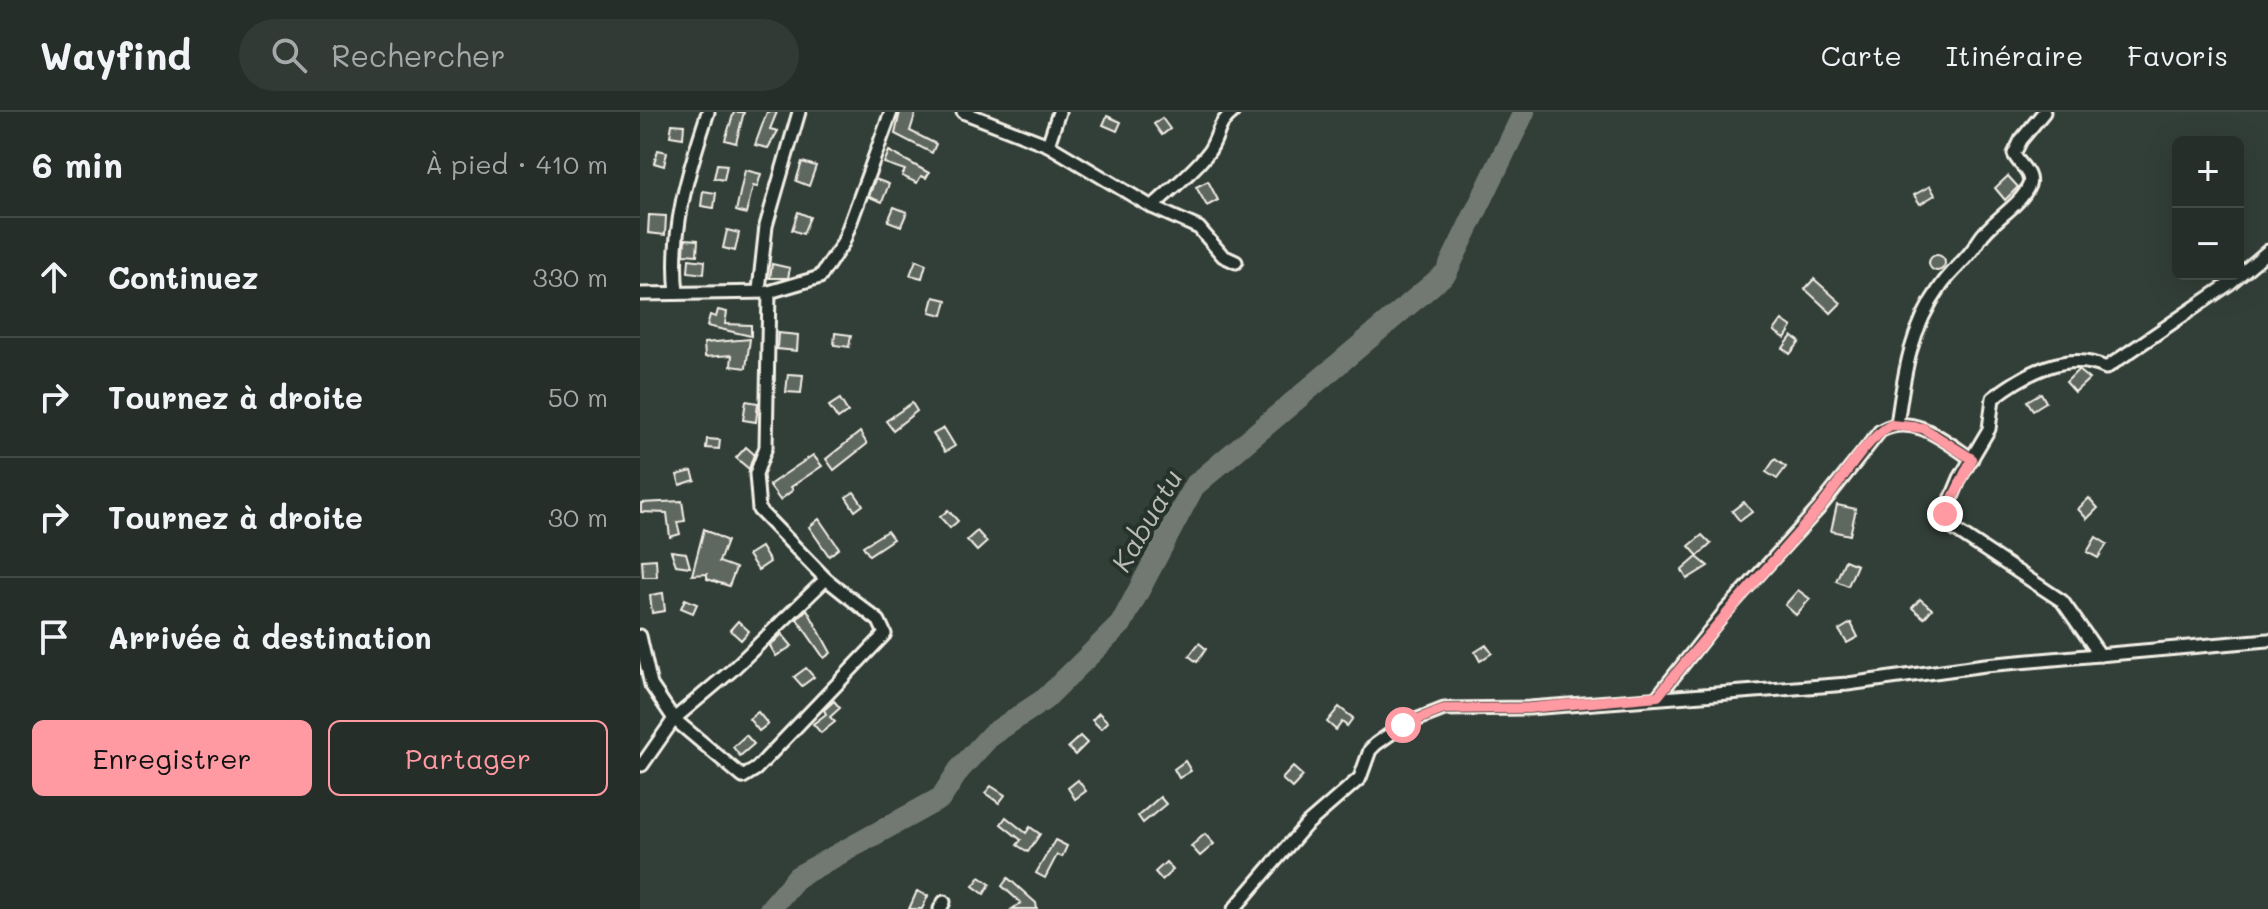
<!DOCTYPE html>
<html lang="fr">
<meta charset="utf-8">
<style>
:root{--surface:#262e2a;--page:#323a36;--text:#f1f3f6;--muted:#a4a8a8;--line:#424a47;--accent:#ff9aa2}
body{margin:0;font-family:Mali,sans-serif;background:var(--page);color:var(--text)}
.controls{position:absolute;right:24px;top:24px;display:grid;overflow:hidden;border-radius:12px;box-shadow:0 8px 32px #0002}
.controls button{width:72px;height:72px;display:grid;place-items:center;padding:0;border:0;border-bottom:2px solid var(--line);background:var(--surface);color:var(--text);font:40px sans-serif}
.stop{position:absolute;width:24px;height:24px;margin:-18px;border:6px solid #ff9aa2;border-radius:50%;background:#fff}
.stop.end{background:#ff9aa2;border-color:#fff;box-shadow:0 2px 8px #0008}
.list{margin:0;padding:0;list-style:none}
h2{display:flex;justify-content:space-between;align-items:center;height:104px;margin:0;padding:0 32px;font-size:34px}
h2 small{font-size:26px;font-weight:400;color:var(--muted)}
.list li{display:grid;grid-template-columns:52px 1fr auto;gap:24px;align-items:center;box-sizing:border-box;height:120px;padding:0 32px;border-top:2px solid var(--line)}
.list b{display:block;font-size:30px;white-space:nowrap}
.list em{font-size:26px;font-style:normal;color:var(--muted)}
.actions{display:flex;gap:16px;padding:24px 32px}
.actions a{flex:1;padding:18px 0;border:2px solid var(--accent);border-radius:12px;text-align:center;font-size:28px;color:var(--accent)}
.actions .main{background:var(--accent);color:#111}
.icon{flex:none;width:44px;height:44px;fill:none;stroke:currentColor;stroke-width:2;stroke-linecap:round;stroke-linejoin:round}
.map{position:relative;flex:none;width:1628px;height:797px;overflow:hidden}
header{display:flex;align-items:center;gap:48px;box-sizing:border-box;height:112px;padding:0 40px;background:var(--surface);border-bottom:2px solid var(--line)}
header strong{font-size:38px}
nav{display:flex;gap:44px;margin-inline-start:auto;font-size:28px}
.search{width:560px;height:72px;background:var(--page);display:flex;align-items:center;gap:20px;box-sizing:border-box;padding:0 28px;border-radius:44px;color:var(--muted);font-size:30px}
main{display:flex}
aside{flex:1;background:var(--surface)}
.map>svg:first-child{display:block}
.lines{fill:none;stroke-linecap:round;stroke-linejoin:round}
.river{stroke:#727972;stroke-width:22}
.building{fill:#5f6861;stroke:#f4f1e8;stroke-width:2}
.street-casing{stroke:#f4f1e8;stroke-width:17}
.street{stroke:#26332d;stroke-width:11}
.route{stroke:#ff9aa2;stroke-width:10}
.labels{text-anchor:middle;dominant-baseline:central;stroke-width:8;stroke-linejoin:round;paint-order:stroke}
.water-label{font-size:28px;font-style:italic;fill:#babbb3;stroke:#26332d}
</style>
<header>
<strong>Wayfind</strong>
<div class="search"><svg class="icon" aria-label="search" viewBox="0 0 24 24"><circle cx="10" cy="10" r="6"/><path d="M15 15l6 6"/></svg>Rechercher</div>
<nav><a>Carte</a><a>Itinéraire</a><a>Favoris</a></nav>
</header>
<main>
<aside>
<h2>6 min<small>À pied · 410 m</small></h2>
<ul class="list">
<li><svg class="icon" aria-label="ahead" viewBox="0 0 24 24"><path d="M12 20V5M6 11l6-6 6 6"/></svg><div><b>Continuez</b></div><em>330 m</em></li>
<li><svg class="icon" aria-label="right" viewBox="0 0 24 24"><path d="M7 20v-9h11M14 6l5 5-5 5"/></svg><div><b>Tournez à droite</b></div><em>50 m</em></li>
<li><svg class="icon" aria-label="right" viewBox="0 0 24 24"><path d="M7 20v-9h11M14 6l5 5-5 5"/></svg><div><b>Tournez à droite</b></div><em>30 m</em></li>
<li><svg class="icon" aria-label="arrive" viewBox="0 0 24 24"><path d="M6 21V4h12l-3 4 3 4H6"/></svg><div><b>Arrivée à destination</b></div></li>
</ul>
<div class="actions"><a class="main">Enregistrer</a><a>Partager</a></div>
</aside>
<div class="map">
<svg width="1628" height="797" viewBox="0 0 1628 797">
<rect width="100%" height="100%" fill="#323e38"/>
<filter id="ink" filterUnits="userSpaceOnUse"><feTurbulence type="fractalNoise" baseFrequency=".0125" numOctaves="2"/><feDisplacementMap in="SourceGraphic" scale="16" xChannelSelector="R" yChannelSelector="G"/><feConvolveMatrix kernelMatrix="1 2 1 2 8 2 1 2 1" color-interpolation-filters="sRGB"/></filter>
<g filter="url(#ink)">
<g class="lines">
<!-- river -->
<polyline class="river" points="130,797 157,765 301,686 319,658 351,623 405,587 481,512 554,374 806,161 884,0"/>
</g>
<!-- building -->
<g class="building">
<polygon points="94,0 104,0 96,31 85,28"/>
<polygon points="127,0 137,0 130,17 138,19 128,36 115,33"/>
<polygon points="260,0 276,0 270,19 296,32 292,41 255,22"/>
<polygon points="467,4 481,10 477,19 463,13"/>
<polygon points="522,6 530,17 522,23 514,12"/>
<polygon points="32,12 44,13 43,26 30,24"/>
<polygon points="18,38 27,40 24,54 14,51"/>
<polygon points="249,39 289,61 286,66 281,64 277,71 262,64 265,58 244,51"/>
<polygon points="162,50 176,54 169,74 156,69"/>
<polygon points="77,52 87,53 84,68 74,66"/>
<polygon points="105,58 121,62 117,75 113,74 106,102 96,99"/>
<polygon points="1368,64 1378,75 1365,88 1355,76"/>
<polygon points="235,67 249,72 242,90 229,85"/>
<polygon points="568,69 578,88 567,94 556,75"/>
<polygon points="1290,74 1295,83 1280,92 1274,83"/>
<polygon points="63,79 76,81 74,96 61,94"/>
<polygon points="254,95 267,100 261,114 248,109"/>
<polygon points="158,100 170,105 163,122 152,118"/>
<polygon points="9,103 26,104 25,123 8,121"/>
<polygon points="87,118 99,121 95,139 83,136"/>
<polygon points="45,127 58,128 57,143 44,142"/>
<circle cx="1297" cy="151" r="8"/>
<polygon points="49,147 65,149 64,162 48,160"/>
<polygon points="276,148 286,152 282,166 270,163"/>
<polygon points="132,152 150,156 148,166 130,166"/>
<polygon points="1174,167 1201,191 1191,201 1165,177"/>
<polygon points="294,185 307,188 303,203 290,200"/>
<polygon points="78,198 87,200 85,212 111,213 111,224 67,214 70,203 76,205"/>
<polygon points="1142,208 1152,215 1145,226 1134,219"/>
<polygon points="138,221 158,223 157,239 137,237"/>
<polygon points="195,221 211,223 209,235 194,233"/>
<polygon points="1152,224 1160,230 1150,242 1143,236"/>
<polygon points="110,227 106,256 91,254 92,243 65,245 64,231"/>
<polygon points="1438,258 1449,267 1435,280 1426,270"/>
<polygon points="148,262 163,263 161,281 146,280"/>
<polygon points="1401,281 1406,290 1393,298 1387,289"/>
<polygon points="200,287 208,300 198,307 189,294"/>
<polygon points="106,289 118,291 116,310 103,308"/>
<polygon points="272,291 277,299 253,318 246,309"/>
<polygon points="304,316 315,334 305,340 293,322"/>
<polygon points="220,320 227,332 194,358 186,347"/>
<polygon points="67,327 80,328 79,337 66,336"/>
<polygon points="106,335 114,342 109,357 96,346"/>
<polygon points="173,343 182,354 151,375 153,378 140,388 129,373"/>
<polygon points="1135,347 1146,355 1137,367 1126,360"/>
<polygon points="52,359 55,368 40,373 37,363"/>
<polygon points="214,380 223,393 215,399 206,385"/>
<polygon points="1449,386 1458,396 1447,407 1438,397"/>
<polygon points="42,389 45,409 37,410 40,422 30,425 27,401 1,400 1,391"/>
<polygon points="1104,390 1112,400 1100,409 1092,399"/>
<polygon points="1197,393 1216,397 1210,423 1191,419"/>
<polygon points="308,398 318,409 310,416 300,405"/>
<polygon points="179,407 199,436 189,444 169,415"/>
<polygon points="64,417 87,429 79,450 96,456 89,474 67,467 67,462 52,463"/>
<polygon points="247,419 253,427 229,443 223,434"/>
<polygon points="337,419 347,430 337,439 327,428"/>
<polygon points="1062,423 1071,432 1058,444 1049,434"/>
<polygon points="1456,425 1467,432 1458,446 1447,440"/>
<polygon points="121,435 130,450 118,458 108,443"/>
<polygon points="31,439 46,441 50,455 36,453"/>
<polygon points="1057,445 1068,454 1047,467 1042,458"/>
<polygon points="16,447 17,465 3,465 2,448"/>
<polygon points="1205,448 1217,453 1208,474 1196,469"/>
<polygon points="1158,478 1170,487 1156,503 1145,493"/>
<polygon points="23,481 25,499 12,501 10,483"/>
<polygon points="45,487 57,492 53,501 41,496"/>
<polygon points="1280,487 1292,497 1284,506 1272,496"/>
<polygon points="167,497 191,541 184,546 157,507"/>
<polygon points="98,509 109,519 101,528 90,518"/>
<polygon points="1211,511 1218,525 1207,531 1199,518"/>
<polygon points="142,522 152,534 136,544 130,534"/>
<polygon points="559,531 566,537 557,550 549,544"/>
<polygon points="846,533 852,541 840,549 835,540"/>
<polygon points="166,556 174,565 162,574 154,565"/>
<polygon points="194,589 200,596 190,605 195,610 181,621 173,612 186,602 184,598"/>
<polygon points="699,595 713,606 707,614 702,610 696,618 687,610"/>
<polygon points="118,600 128,612 119,619 109,607"/>
<polygon points="459,601 468,610 461,617 452,608"/>
<polygon points="106,623 114,632 100,644 93,635"/>
<polygon points="440,624 447,631 435,643 428,635"/>
<polygon points="545,649 551,659 539,666 534,657"/>
<polygon points="653,655 663,664 652,676 642,667"/>
<polygon points="438,668 446,679 435,687 428,676"/>
<polygon points="351,674 365,683 359,691 345,681"/>
<polygon points="520,685 526,692 503,711 498,704"/>
<polygon points="366,705 386,721 390,715 400,722 388,740 377,733 381,728 361,712"/>
<polygon points="565,722 574,732 560,744 551,734"/>
<polygon points="415,728 427,734 422,745 417,743 405,766 396,761"/>
<polygon points="526,750 533,758 522,768 515,760"/>
<polygon points="340,765 350,772 344,782 333,774"/>
<polygon points="368,766 396,791 397,797 372,797 381,791 362,774"/>
<polygon points="277,779 288,784 282,797 269,797"/>
</g>
<g class="lines">
<!-- street casing -->
<g class="street-casing">
<g id="street">
<polyline points="323,0 408,33 512,95 559,116 583,144 596,150"/>
<polyline points="408,33 419,0"/>
<path d="M 512,95 C 530,78 551,62 567,42 C 580,25 575,14 593,0"/>
<polyline points="119,178 126,114 159,0"/>
<path d="M 37,181 C 30,118 48,60 68,0"/>
<polyline points="0,182 129,180 180,165 203,131 251,0"/>
<path d="M 1257,313 C 1264,262 1270,217 1301,174 C 1314,155 1327,149 1339,128 C 1351,108 1380,95 1389,73 C 1393,61 1378,52 1374,42 L 1381,28 L 1404,0"/>
<polyline points="0,524 11,573 34,607 103,665 116,657 245,522 239,509 186,467 119,398 116,362 126,335 129,180"/>
<path d="M 1460,543 L 1422,489 L 1312,416 L 1305,402 L 1320,366 L 1349,317 L 1353,286 C 1386,261 1427,238 1466,256 L 1589,172 L 1628,139"/>
<path d="M 1018,584 L 1083,502 L 1179,396 L 1240,319 C 1273,300 1305,329 1332,347"/>
<polyline points="2,653 34,607 91,559 186,467"/>
<polyline points="300,797 304,790"/>
<polyline points="594,797 666,713 720,666 730,638 736,632 763,613 804,597 889,596 1208,572 1345,553 1628,528"/>
</g>
</g>
<!-- street -->
<use href="#street" class="street"/>
</g>
</g>
<g class="lines" filter="url(#ink)">
<!-- route -->
<path class="route" d="M 763,613 L 804,597 L 889,596 L 1018,584 C 1069,519 1125,459 1179,397 C 1201,371 1223,329 1251,313 L 1283,316 L 1332,347 L 1305,402"/>
</g>
<g class="labels">
<!-- water labels -->
<g class="water-label">
<text transform="translate(506 408) rotate(-60)">Kabuatu</text>
</g>
</g>
</svg>
<div class="controls">
<button>+</button>
<button>−</button>
</div>
<div class="stop" style="left:763px;top:613px"></div>
<div class="stop end" style="left:1305px;top:402px"></div>
</div>
</main>
